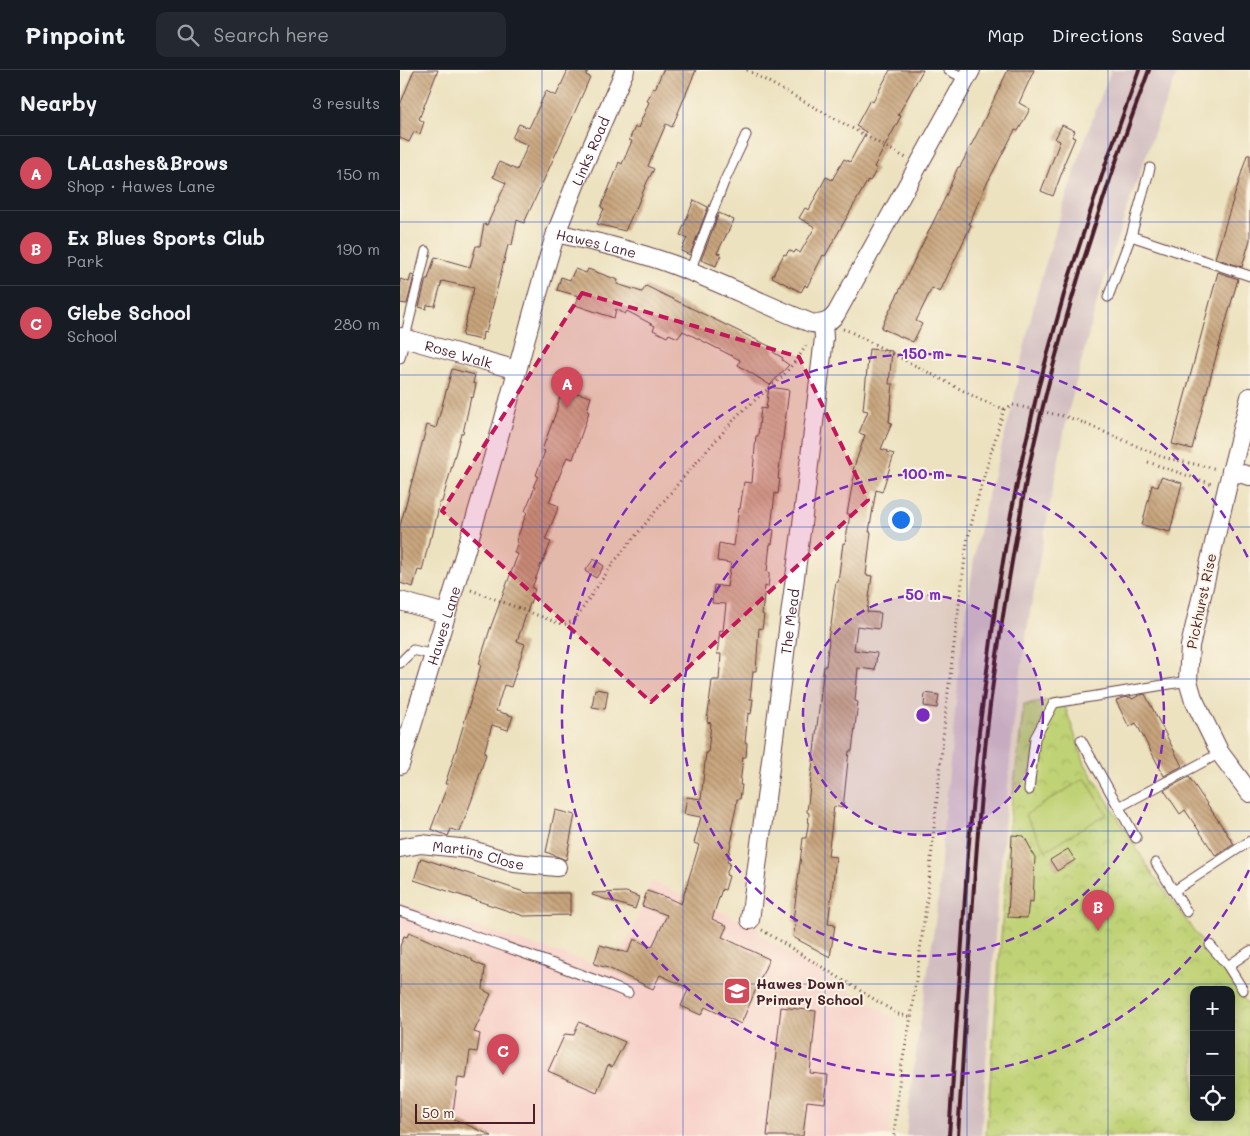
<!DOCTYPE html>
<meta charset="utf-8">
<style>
:root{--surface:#171b24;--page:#242831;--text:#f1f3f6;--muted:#9ea1a6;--line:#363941;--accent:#d1495b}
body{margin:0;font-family:Mali,sans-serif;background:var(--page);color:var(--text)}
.controls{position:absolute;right:15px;bottom:15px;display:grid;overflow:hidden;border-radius:10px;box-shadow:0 2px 12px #0003}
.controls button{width:45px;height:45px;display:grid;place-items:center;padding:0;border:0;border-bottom:1px solid var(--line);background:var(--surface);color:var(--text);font:25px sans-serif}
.scale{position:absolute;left:15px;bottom:12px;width:120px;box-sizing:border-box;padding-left:5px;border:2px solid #4a1f2b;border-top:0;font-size:14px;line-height:18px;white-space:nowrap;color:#4a1f2b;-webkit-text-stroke:4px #fcf5e5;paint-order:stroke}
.you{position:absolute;left:500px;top:449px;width:18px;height:18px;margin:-12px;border:4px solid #fff;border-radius:50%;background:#1a73e8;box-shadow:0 0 0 8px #1a73e833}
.badge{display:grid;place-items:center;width:32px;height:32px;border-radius:50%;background:var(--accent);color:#fff;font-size:16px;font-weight:700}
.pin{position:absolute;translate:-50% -41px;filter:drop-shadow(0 1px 2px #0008)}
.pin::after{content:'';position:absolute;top:26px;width:18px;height:15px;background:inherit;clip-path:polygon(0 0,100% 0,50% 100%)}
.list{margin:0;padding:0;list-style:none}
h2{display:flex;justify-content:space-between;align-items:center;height:65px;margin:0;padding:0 20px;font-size:21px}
h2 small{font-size:16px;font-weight:400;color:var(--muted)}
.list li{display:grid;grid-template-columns:32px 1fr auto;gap:15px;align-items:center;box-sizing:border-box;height:75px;padding:0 20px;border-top:1px solid var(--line)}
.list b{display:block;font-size:19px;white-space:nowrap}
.list p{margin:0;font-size:16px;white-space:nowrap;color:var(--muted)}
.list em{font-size:16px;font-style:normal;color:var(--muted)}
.icon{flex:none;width:28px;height:28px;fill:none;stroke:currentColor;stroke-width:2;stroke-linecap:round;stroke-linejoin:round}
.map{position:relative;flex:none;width:850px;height:1066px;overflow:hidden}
header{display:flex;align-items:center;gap:30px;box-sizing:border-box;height:70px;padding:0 25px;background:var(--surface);border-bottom:1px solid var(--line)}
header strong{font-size:24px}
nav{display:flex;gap:28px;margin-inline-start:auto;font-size:18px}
.search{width:350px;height:45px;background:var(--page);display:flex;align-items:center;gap:12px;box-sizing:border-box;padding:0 18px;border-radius:10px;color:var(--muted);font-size:19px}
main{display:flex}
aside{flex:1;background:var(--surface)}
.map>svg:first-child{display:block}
.built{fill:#f7d0c9}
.railway{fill:#d2bec1}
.park{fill:url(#park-crowns);stroke:#847850;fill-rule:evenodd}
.pitch{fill:#bfd275;stroke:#847850}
.building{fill:url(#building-back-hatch)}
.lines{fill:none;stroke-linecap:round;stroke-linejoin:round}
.lane-casing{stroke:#623c41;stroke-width:11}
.street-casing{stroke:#623c41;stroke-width:20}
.path{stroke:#623c41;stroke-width:3;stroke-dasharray:1 4;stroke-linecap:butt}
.lane{stroke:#fff;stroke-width:9}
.street{stroke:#fff;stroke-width:18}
.rail{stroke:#4a1f2b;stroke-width:4}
.path-bridge{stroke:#623c41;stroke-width:3;stroke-dasharray:1 4;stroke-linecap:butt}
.marked{fill:#c2185b;fill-opacity:0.2;stroke:#c2185b;stroke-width:4;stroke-dasharray:10 6;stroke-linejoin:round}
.grid{fill:none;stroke:#1d4ed8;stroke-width:1;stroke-opacity:0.55}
.ring{fill:none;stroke:#7b2cbf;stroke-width:2.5;stroke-dasharray:9 6}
.labels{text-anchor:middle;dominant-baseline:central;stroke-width:4;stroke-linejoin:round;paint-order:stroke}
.street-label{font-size:14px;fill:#4a1f2b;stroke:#fcf5e5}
.poi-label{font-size:14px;font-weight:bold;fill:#4a1f2b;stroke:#fcf5e5;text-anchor:start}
.centre{fill:#7b2cbf;stroke:#fcf5e5;stroke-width:2.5}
.ring-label{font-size:15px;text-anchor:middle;font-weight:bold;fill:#7b2cbf;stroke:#fcf5e5;stroke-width:4;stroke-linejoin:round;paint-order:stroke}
</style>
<header>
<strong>Pinpoint</strong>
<div class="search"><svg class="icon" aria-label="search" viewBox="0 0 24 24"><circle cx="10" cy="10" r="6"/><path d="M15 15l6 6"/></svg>Search here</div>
<nav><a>Map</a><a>Directions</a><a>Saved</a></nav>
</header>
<main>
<aside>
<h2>Nearby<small>3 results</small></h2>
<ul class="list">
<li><span class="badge">A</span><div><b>LALashes&amp;Brows</b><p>Shop · Hawes Lane</p></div><em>150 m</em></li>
<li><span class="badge">B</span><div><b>Ex Blues Sports Club</b><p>Park</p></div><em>190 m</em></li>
<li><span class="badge">C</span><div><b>Glebe School</b><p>School</p></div><em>280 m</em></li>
</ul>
</aside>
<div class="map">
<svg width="850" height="1066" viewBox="0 0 850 1066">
<defs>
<pattern id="park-crowns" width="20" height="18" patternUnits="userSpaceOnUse" patternTransform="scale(1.25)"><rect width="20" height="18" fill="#bfd275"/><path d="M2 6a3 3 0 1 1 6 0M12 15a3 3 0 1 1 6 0" fill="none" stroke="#a6b465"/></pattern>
<pattern id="building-back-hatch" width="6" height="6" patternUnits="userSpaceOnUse" patternTransform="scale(1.25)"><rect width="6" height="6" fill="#c8a57d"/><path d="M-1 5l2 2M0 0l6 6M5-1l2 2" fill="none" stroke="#a48667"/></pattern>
</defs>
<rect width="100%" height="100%" fill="#fcf5e5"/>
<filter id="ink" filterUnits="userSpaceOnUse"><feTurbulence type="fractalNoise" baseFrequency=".02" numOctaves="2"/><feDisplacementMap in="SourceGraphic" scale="10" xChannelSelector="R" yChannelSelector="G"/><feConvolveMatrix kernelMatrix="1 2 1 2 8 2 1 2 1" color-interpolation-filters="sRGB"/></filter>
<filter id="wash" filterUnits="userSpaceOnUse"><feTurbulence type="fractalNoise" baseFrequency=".0096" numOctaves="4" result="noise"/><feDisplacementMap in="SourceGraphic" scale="20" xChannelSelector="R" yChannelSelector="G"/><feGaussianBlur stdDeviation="1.12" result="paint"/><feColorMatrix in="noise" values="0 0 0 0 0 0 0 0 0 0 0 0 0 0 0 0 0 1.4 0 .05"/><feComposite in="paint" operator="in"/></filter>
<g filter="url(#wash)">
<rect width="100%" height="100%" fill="#ece2c0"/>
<!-- built -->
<polygon class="built" points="251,811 338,849 350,850 362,866 497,950 489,1066 0,1066 0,833 213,900 233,860"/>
<!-- railway -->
<polygon class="railway" points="711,0 778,0 761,44 729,133 698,228 667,347 645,460 626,565 613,659 597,837 581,1066 506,1066 511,1018 538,831 544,751 562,573 576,475 586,433 613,335 622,287 636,226 660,146 688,61"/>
<!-- park -->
<path class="park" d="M 662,628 L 685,694 L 751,802 L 850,937 L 850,1066 L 586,1066 L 610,748 L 624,634 ZM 794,920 L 831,920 L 831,1047 L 794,1047 Z"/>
<!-- pitch -->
<polygon class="pitch" points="685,708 707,744 646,780 625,745"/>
<g id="blocks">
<!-- building -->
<g class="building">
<polygon points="14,0 38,0 19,49 24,52 20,64 14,62 9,72 0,68 0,35"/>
<polygon points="168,0 188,0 186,5 190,7 174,44 124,153 117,150 112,175 108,175 86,263 83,262 82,270 62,266 74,218 42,211 35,236 27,235 26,239 19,237 26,209 28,209 35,187 70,197 76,176 80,176 84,154 87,155 106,113 93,107 99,92 117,100 128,75 112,68 119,54 129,58 146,21 156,26"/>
<polygon points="263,0 296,0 272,57 266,54 248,96 254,99 247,112 235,141 234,141 225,161 197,154 204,139 201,137 214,106 219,92 222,94 232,71 229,70 235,57 238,58 249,32 247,31 253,18 255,19"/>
<polygon points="490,0 523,0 498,45 501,46 474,97 477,99 470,111 468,110 425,186 423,185 407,217 405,215 401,222 372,207 384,184 386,185 389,180 394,183 396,180 400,183 415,157 399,148 405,138 409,140 426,107 432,110 444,89 450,92 466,62 456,56 470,30 473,32"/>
<polygon points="608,0 634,0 619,33 630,39 618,61 615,60 585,117 569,154 571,155 540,222 532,218 516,251 522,254 513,272 481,258 545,128 558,97 560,97 581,56"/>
<polygon points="662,55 675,61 672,67 675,68 663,96 664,97 653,126 641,121 660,71 655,69"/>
<polygon points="847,85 850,85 850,170 842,197 815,188"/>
<polygon points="294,130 308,137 290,185 281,181 287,168 280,165"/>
<polygon points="319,143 334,150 317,183 321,184 316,196 301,190"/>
<polygon points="175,199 186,203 188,199 218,210 217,214 242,222 246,216 375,279 373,282 383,288 382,290 389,295 370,315 338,295 340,290 283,261 278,268 269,264 267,267 253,260 255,256 227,241 225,244 216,239 214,248 175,235 179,226 157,220 161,207 170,210"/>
<polygon points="818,202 838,209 815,290 792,379 772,374"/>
<polygon points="11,205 14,206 7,234 0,233 0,209 9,212"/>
<polygon points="469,279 492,281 489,314 493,314 489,352 492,353 481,379 488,381 487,382 494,384 482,422 476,420 469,462 471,462 466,505 472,506 467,542 481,543 479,559 457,556 454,580 477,583 475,600 458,598 455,631 458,632 452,681 449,681 443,738 434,736 428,786 436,787 428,854 435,855 430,887 393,867 396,852 393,851 403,768 406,768 408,756 409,743 407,742 424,596 426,596 429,570 428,570 430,556 431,556 434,530 433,530 436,512 438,512 443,473 445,474 450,444 447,444 453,411 456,401 453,400 465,365 459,363 468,341 463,340"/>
<polygon points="52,299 75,305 73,313 76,314 73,328 71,327 63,363 61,363 42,432 40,432 32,467 30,467 22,501 18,500 13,517 0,513 0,456 27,355 36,358"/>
<polygon points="369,317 389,320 378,409 380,409 379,416 378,424 375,423 371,459 374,460 372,474 370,474 367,502 369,502 369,509 368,517 365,516 362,544 364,545 362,559 359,558 356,601 353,601 350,629 353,629 351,644 348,643 345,672 347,673 346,687 343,687 340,715 342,715 340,729 337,729 336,738 331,760 334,760 327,792 330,793 326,805 329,806 325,820 322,819 312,849 327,856 322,867 369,889 341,954 305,937 301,945 281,936 289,918 260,905 253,919 208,898 194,894 200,875 228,883 234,869 252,877 267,845 242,836 247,821 268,828 281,834 299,775 294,773 301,747 284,744 287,727 301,729 306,683 308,683 311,653 307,652 312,610 319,610 321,584 317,584 320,560 323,561 326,534 312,533 314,515 327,517 331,493 317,491 319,473 334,476 339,438 340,439 344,412 352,413 356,366 358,366 361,338 366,339"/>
<polygon points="162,319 191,327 187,341 189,342 173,389 167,387 149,432 159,436 145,470 151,472 142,494 141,494 132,518 135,519 117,571 125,574 111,617 104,615 96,641 113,646 108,660 92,655 84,683 86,684 72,729 60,762 51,759 48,766 31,759 48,714 45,714 57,677 81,595 79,594 90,559 118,484 114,483 118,472 116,471 127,442 125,441 135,417 133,417 138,406 136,405 145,381 142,380 156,342"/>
<polygon points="761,407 782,413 770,462 742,455 752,415 758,417"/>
<polygon points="194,489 204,496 196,508 185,501"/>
<polygon points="195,619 208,621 205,639 192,637"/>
<polygon points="525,623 539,625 537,638 524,636"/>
<polygon points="745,624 782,696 764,706 736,653 729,657 716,631 722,628 731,627 732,629 740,625"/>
<polygon points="789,707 834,774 816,786 785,740 780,744 764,720"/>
<polygon points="155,740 175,745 166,790 146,782"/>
<polygon points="612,765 624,766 631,779 631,782 635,787 633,832 629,831 627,848 608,847"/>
<polygon points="668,779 675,790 657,801 650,790"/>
<polygon points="21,788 127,823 170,823 170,845 124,846 14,810"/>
<polygon points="226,822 239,827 235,839 192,825 193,823"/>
<polygon points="9,862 72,889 72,891 85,897 83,920 91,924 74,962 80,964 77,982 70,981 66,1009 58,1008 52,1048 92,1066 0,1066 0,876 4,866 7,867"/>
<polygon points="381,937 416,941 410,1003 428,1005 425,1033 407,1031 403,1066 367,1066"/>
<polygon points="179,952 225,972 212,997 208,995 197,1022 148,1001 165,964 174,965"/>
</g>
</g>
</g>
<g filter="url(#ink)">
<use href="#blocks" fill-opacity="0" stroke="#623c41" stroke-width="1"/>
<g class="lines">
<!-- lane casing -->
<g class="lane-casing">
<g id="lane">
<polyline points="548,0 566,9"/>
<polyline points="731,166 850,206"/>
<polyline points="290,201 324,112 346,65"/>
<polyline points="708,227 731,166 750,98"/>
<polyline points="0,288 26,181"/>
<polyline points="0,593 13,580 34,585"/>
<polyline points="681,670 736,768"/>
<polyline points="629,720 635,668 654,633 788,611"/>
<polyline points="719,737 820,683"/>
<polyline points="756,793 787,842"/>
<polyline points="774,821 850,771"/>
<path d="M 0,841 C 77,867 153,892 228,923"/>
<polyline points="810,875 828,896 843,920"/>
<polyline points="828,896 850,881"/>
</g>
</g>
<!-- street casing -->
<g class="street-casing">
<g id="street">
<path id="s1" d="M 156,163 L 175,115 L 225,0"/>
<path id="s2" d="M 0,267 L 117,300"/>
<polyline points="850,327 827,418 790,576 788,611 793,628 820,683 850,723"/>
<polyline points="831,401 850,406"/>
<polyline points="0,531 46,544"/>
<path id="s3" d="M 0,695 C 34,584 69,474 100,363 C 119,296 135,229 156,163 C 196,172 236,181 274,195 C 320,212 365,235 411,253 C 422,255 429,253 436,244 L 571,0"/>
<path id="s4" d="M 0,778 L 21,774 L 69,779 L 114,793 L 157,797"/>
<path id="s5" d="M 350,850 L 402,454 L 424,268 L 423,253"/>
</g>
</g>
<!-- path -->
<g class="path">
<polyline points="347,0 506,88"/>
<polyline points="443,259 449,261 581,330 604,339 578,427 567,472 546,638 527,829 511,947 500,1004 494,1066"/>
<polyline points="604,339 613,335"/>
<polyline points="667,347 679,351 762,387 817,399"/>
<polyline points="748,392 812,414"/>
<polyline points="71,520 158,553 165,554 174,551 214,492 281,410 340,343 382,307 398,288 406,276"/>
<polyline points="362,860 498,944 511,947"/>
</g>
<!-- lane -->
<use href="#lane" class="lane"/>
<!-- street -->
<use href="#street" class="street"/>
<!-- rail -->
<g class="rail">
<polyline points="549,1066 568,783 579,661 596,533 611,444 623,385 638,319 666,217 705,96 739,0"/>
<path d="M 558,1066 C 566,937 573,807 585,679 C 592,608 604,537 616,468 C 621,443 624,417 630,392 C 659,258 701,128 749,0"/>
</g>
<!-- path-bridge -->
<polyline class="path-bridge" points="613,335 667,347"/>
</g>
</g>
<!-- marked area -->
<path class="marked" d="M 182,223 L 399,287 L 468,430 L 251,632 L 42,441 Z"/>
<!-- grid -->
<path class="grid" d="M 142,0 L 142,1066M 283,0 L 283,1066M 425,0 L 425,1066M 567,0 L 567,1066M 708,0 L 708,1066M 0,152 L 850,152M 0,305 L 850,305M 0,457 L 850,457M 0,609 L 850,609M 0,761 L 850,761M 0,914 L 850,914"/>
<!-- distance rings -->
<circle cx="523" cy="645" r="120" fill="#7b2cbf" fill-opacity=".12"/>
<g class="ring">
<circle cx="523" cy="645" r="120"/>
<circle cx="523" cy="645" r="241"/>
<path d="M849 800A361 361 0 1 1 849 490"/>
</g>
<!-- icons -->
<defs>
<g id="school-square" transform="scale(1.4375)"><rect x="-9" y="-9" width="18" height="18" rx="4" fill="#d1495b" stroke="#fcf5e5"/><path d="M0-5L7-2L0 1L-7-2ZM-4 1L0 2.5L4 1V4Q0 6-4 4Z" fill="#fff"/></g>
</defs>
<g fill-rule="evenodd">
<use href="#school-square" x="337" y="921"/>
</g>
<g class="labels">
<!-- street labels -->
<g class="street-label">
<text stroke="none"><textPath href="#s1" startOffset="89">Links Road</textPath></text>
<text stroke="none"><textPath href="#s3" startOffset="596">Hawes Lane</textPath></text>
<text stroke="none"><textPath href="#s2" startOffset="61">Rose Walk</textPath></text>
<text transform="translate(801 531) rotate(-78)">Pickhurst Rise</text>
<text stroke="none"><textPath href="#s5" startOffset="301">The Mead</textPath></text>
<text stroke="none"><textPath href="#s3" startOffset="146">Hawes Lane</textPath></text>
<text stroke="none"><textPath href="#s4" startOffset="80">Martins Close</textPath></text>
</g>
<!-- poi labels -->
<g class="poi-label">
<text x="356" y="913">Hawes Down<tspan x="356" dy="16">Primary School</tspan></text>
</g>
</g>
<circle cx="523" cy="645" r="8" class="centre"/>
<g class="ring-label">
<text x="523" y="289">150 m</text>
<text x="523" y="409">100 m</text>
<text x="523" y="530">50 m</text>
</g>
</svg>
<div class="controls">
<button>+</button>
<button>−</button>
<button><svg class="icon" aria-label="locate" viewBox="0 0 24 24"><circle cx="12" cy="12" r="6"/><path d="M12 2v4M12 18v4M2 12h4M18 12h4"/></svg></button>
</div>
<div class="scale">50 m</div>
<div class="you"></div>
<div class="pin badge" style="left:167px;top:338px">A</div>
<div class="pin badge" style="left:698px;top:861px">B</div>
<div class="pin badge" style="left:103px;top:1005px">C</div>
</div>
</main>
